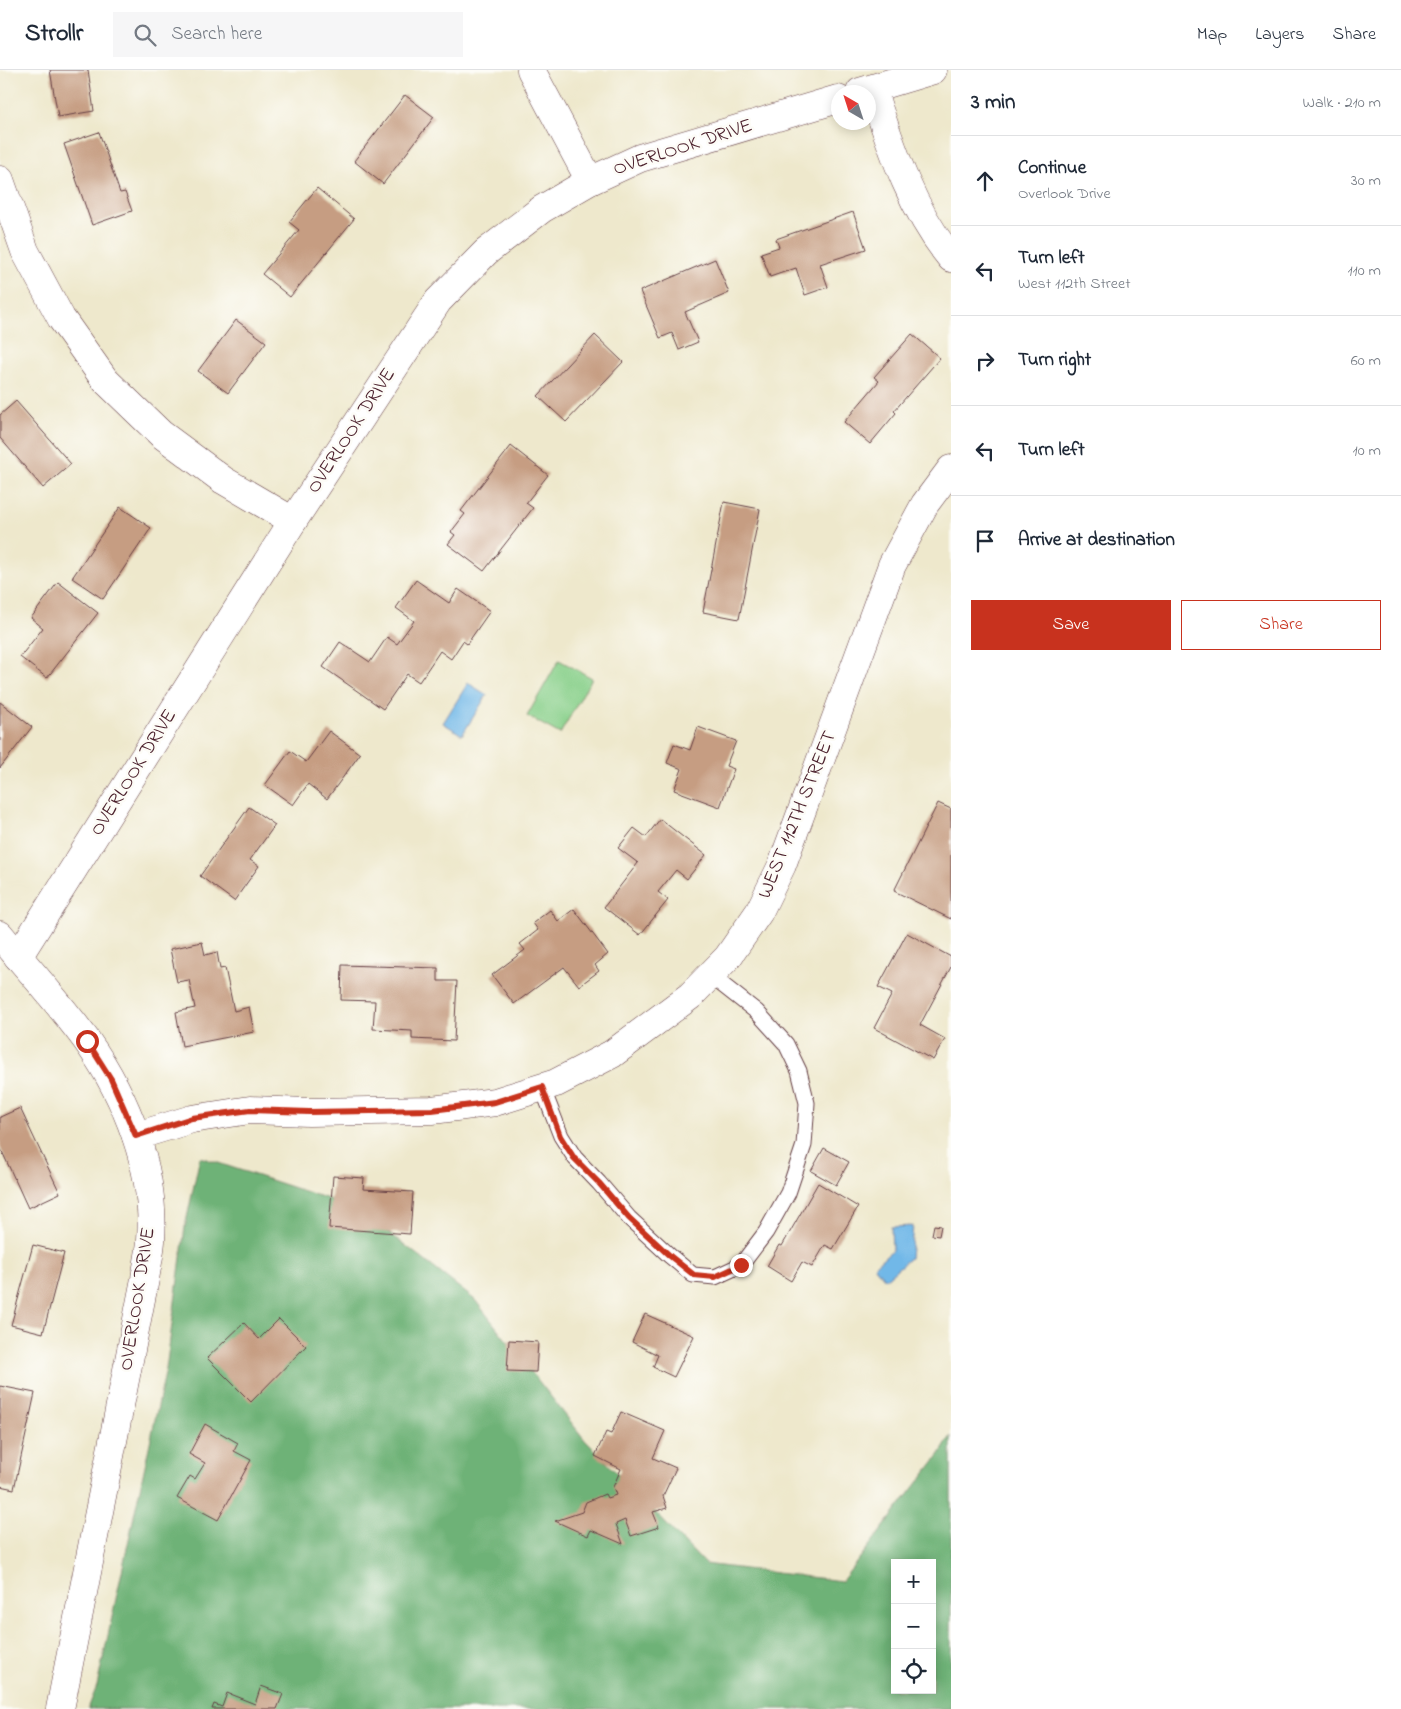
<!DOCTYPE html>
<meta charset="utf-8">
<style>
:root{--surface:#fff;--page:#f6f6f7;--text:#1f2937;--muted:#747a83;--line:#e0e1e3;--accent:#c8321e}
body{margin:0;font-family:"Indie Flower",sans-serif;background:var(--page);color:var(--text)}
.controls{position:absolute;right:15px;bottom:15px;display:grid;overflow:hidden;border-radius:0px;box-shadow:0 2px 12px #0003}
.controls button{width:45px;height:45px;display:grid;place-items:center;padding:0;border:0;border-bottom:1px solid var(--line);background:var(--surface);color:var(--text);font:25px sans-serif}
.compass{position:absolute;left:831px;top:15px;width:45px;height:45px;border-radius:50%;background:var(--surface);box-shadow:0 2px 12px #0003;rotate:321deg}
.stop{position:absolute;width:15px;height:15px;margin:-11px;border:4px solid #c8321e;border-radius:50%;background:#fff}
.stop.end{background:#c8321e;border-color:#fff;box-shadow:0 1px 5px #0008}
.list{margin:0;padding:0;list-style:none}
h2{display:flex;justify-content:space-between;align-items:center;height:65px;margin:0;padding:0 20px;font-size:21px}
h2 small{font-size:16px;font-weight:400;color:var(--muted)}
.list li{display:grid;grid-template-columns:32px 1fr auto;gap:15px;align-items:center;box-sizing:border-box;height:90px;padding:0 20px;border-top:1px solid var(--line)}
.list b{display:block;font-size:19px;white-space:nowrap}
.list p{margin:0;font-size:16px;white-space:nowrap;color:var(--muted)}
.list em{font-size:16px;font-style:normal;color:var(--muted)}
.actions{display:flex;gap:10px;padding:15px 20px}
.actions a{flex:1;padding:11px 0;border:1px solid var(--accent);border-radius:0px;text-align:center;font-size:18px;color:var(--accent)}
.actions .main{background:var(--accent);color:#fff}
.icon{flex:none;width:28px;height:28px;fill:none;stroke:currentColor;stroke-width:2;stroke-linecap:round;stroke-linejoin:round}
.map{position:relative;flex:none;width:951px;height:1639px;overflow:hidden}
header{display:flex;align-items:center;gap:30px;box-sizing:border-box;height:70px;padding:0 25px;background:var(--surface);border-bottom:1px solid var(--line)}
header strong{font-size:24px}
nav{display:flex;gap:28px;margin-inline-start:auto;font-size:18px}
.search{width:350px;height:45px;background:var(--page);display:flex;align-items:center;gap:12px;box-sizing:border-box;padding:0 18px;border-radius:0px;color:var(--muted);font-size:19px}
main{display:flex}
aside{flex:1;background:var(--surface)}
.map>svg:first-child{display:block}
.green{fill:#89d08b;stroke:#6a785b}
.forest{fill:#6eb277;stroke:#5c6851;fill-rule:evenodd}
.water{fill:#71b8e8;stroke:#5e6c8a}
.building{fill:#c69d82}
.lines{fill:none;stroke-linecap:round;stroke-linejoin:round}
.lane-casing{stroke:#633d43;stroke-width:17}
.street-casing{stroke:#633d43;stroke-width:29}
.lane{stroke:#fff;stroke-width:15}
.street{stroke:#fff;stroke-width:28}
.route{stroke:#c8321e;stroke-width:6}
.labels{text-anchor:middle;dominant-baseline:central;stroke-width:5;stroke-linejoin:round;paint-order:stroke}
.street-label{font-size:20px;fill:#4a1f2b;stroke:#fdfcf7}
</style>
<header>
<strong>Strollr</strong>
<div class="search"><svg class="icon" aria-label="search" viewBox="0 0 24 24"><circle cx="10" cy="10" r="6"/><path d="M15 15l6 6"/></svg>Search here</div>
<nav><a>Map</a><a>Layers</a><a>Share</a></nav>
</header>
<main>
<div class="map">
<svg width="951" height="1639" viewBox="0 0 951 1639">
<rect width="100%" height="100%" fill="#fdfcf7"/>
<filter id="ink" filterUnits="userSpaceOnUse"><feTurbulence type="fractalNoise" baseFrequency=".02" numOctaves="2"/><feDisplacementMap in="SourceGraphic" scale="10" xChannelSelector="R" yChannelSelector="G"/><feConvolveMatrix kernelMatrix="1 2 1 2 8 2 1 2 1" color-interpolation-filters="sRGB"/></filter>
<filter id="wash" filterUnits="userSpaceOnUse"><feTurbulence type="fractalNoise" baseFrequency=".0096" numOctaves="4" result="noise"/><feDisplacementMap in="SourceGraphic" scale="20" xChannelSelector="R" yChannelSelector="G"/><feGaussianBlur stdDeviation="1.12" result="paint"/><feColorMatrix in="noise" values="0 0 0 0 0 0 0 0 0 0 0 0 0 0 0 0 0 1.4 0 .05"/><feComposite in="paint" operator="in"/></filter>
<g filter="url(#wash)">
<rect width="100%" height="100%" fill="#eee8cc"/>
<!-- green -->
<polygon class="green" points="559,590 592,608 560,664 527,646"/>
<!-- forest -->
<path class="forest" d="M 200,1087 L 359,1139 L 475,1230 L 585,1370 L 705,1494 L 842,1511 L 940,1384 L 951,1366 L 951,1639 L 88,1639 L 97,1616 L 166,1299 L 185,1157 ZM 895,1493 L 932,1493 L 932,1620 L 895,1620 Z"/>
<!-- water -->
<g class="water">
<polygon points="468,613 487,625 462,665 443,653"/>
<polygon points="913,1156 910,1188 885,1209 874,1196 892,1180 891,1157"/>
</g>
<g id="blocks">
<!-- building -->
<g class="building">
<polygon points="50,0 88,0 94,41 58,47"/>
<polygon points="405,25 434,47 383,114 354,91"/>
<polygon points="99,62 120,123 125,122 132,141 92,155 64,74"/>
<polygon points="317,118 354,149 290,227 262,204 299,160 289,152"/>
<polygon points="853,142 866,179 820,194 828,217 805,225 796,198 770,207 761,183 779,177 776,169"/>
<polygon points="715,189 729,223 685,242 698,272 679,280 672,263 660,268 640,221"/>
<polygon points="236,250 266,272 228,323 198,301"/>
<polygon points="912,264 940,288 894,341 896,343 870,374 844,352 879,311 874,307"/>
<polygon points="595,265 623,292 566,352 538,326"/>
<polygon points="16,331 71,394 43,418 0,368 0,345"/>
<polygon points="511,376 548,405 526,433 533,438 484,501 448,474 455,465 451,462 465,444 461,441"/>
<polygon points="724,432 760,439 739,549 703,542"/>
<polygon points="120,437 151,458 103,529 72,508"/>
<polygon points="416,510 449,533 458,519 490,541 467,574 463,571 451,589 440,581 419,612 407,604 383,639 323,597 340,572 370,592 387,567 397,574 414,551 396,538"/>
<polygon points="58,512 98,543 47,608 20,587 43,558 31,548"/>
<polygon points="0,632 32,657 0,698"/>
<polygon points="698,657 736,671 726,696 734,699 720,737 674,720 682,699 667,693 674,674 690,680"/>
<polygon points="329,661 360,684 327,729 308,714 293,735 265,715 290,681 306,692"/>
<polygon points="938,733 951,739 951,849 894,821"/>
<polygon points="249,737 275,755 250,790 259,796 234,831 200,806"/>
<polygon points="660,749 706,785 687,809 676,800 658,822 668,830 640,865 604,837 638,793 618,778 634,758 646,767"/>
<polygon points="574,839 608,884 595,895 599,901 579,916 564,897 514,934 492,905 525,880 520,874 538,860 533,853 550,840 558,851"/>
<polygon points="907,863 951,887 951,897 920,955 945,969 933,990 874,958 892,924 878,917"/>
<polygon points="202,872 205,885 217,882 220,899 225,898 234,941 249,937 254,962 182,976 176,942 195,938 189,910 177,912 170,879"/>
<polygon points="342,895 438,898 438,911 457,911 454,971 412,969 412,961 373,959 375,931 341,930"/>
<polygon points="20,1038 60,1123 28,1138 0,1077 0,1047"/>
<polygon points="824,1078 849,1092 836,1115 811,1101"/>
<polygon points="333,1106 364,1108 363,1119 413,1122 410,1164 329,1158"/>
<polygon points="818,1113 858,1137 833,1179 825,1175 812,1197 802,1192 791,1211 767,1196 779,1175 782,1176"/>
<polygon points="934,1155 941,1156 939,1166 932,1165"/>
<polygon points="33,1175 64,1183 43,1263 11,1255"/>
<polygon points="645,1244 694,1266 674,1307 653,1297 658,1285 632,1272"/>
<polygon points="279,1249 306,1276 251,1332 207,1288 244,1253 259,1269"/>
<polygon points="509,1270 538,1272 536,1302 507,1301"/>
<polygon points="0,1316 35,1323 14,1419 0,1416"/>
<polygon points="621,1342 665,1361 653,1388 676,1398 663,1426 667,1438 653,1442 659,1457 631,1466 625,1450 616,1454 623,1474 591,1460 588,1466 555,1451 582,1442 586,1432 605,1424 607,1428 616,1425 613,1417 621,1399 595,1386 606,1362 611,1364"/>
<polygon points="205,1354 238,1373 234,1381 251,1390 218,1450 177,1428 190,1406 195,1409 205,1393 189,1384"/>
<polygon points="261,1616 283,1624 277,1639 212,1639 214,1634 222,1637 227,1623 255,1634"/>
</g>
</g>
</g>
<g filter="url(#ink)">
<use href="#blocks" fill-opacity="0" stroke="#633d43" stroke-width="1"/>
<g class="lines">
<!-- lane casing -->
<g class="lane-casing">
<polyline id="lane" points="542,1017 561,1066 575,1088 599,1113 629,1148 670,1186 693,1205 715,1207 741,1195 766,1162 788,1123 804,1075 807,1033 799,1001 786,974 757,942 710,905"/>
</g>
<!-- street casing -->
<g class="street-casing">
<g id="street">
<polyline points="531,0 590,111"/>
<path d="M 872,19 C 892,79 911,139 951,188"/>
<polyline points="860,22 933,0"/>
<polyline points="0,110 25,181 61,248 105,310 161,364 223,410 293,451"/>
<path d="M 0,865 C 29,900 60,934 87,971 C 127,1028 156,1101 151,1171 C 150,1184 147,1196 145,1209 L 60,1639"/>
<polyline points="18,887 293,451 438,231 486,182 542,139 590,111 640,88 838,29"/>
<polyline points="136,1066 192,1049 250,1040 309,1042 432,1040 495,1032 556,1013 612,984 690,926 728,887 759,842 782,795 892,495 925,434 951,399"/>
</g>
</g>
<!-- lane -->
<use href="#lane" class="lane"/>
<!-- street -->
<use href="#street" class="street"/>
</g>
</g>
<g class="lines" filter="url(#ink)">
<!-- route -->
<polyline class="route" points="87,971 111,1009 136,1066 192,1048 250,1040 309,1042 432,1040 495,1032 542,1017 560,1066 574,1088 599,1113 629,1148 670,1186 694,1205 715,1207 741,1195"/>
</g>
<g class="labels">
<!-- street labels -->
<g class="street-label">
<text transform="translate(683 78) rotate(-18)">OVERLOOK DRIVE</text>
<text transform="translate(352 361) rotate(-57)">OVERLOOK DRIVE</text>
<text transform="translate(134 703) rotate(-58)">OVERLOOK DRIVE</text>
<text transform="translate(798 745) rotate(-68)">WEST 112TH STREET</text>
<text transform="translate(138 1229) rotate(-81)">OVERLOOK DRIVE</text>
</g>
</g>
</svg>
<div class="controls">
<button>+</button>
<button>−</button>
<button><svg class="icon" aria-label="locate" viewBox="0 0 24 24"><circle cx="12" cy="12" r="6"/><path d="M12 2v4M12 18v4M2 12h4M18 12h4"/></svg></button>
</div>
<svg class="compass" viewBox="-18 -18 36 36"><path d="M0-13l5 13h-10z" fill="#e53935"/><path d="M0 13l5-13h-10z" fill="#747a83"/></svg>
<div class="stop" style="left:87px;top:971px"></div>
<div class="stop end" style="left:741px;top:1195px"></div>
</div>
<aside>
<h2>3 min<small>Walk · 210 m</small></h2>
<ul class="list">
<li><svg class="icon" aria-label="ahead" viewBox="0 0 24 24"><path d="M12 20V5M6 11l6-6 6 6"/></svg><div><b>Continue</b><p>Overlook Drive</p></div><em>30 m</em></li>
<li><svg class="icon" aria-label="left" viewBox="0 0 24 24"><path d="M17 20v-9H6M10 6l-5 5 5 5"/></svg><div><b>Turn left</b><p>West 112th Street</p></div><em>110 m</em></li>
<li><svg class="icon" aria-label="right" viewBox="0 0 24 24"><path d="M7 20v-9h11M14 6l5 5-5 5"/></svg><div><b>Turn right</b></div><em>60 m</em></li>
<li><svg class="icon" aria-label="left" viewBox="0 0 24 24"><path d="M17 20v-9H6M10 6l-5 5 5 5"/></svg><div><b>Turn left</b></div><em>10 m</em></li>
<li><svg class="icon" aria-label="arrive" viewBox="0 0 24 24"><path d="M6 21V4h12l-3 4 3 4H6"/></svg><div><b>Arrive at destination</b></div></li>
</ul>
<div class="actions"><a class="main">Save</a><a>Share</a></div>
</aside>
</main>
